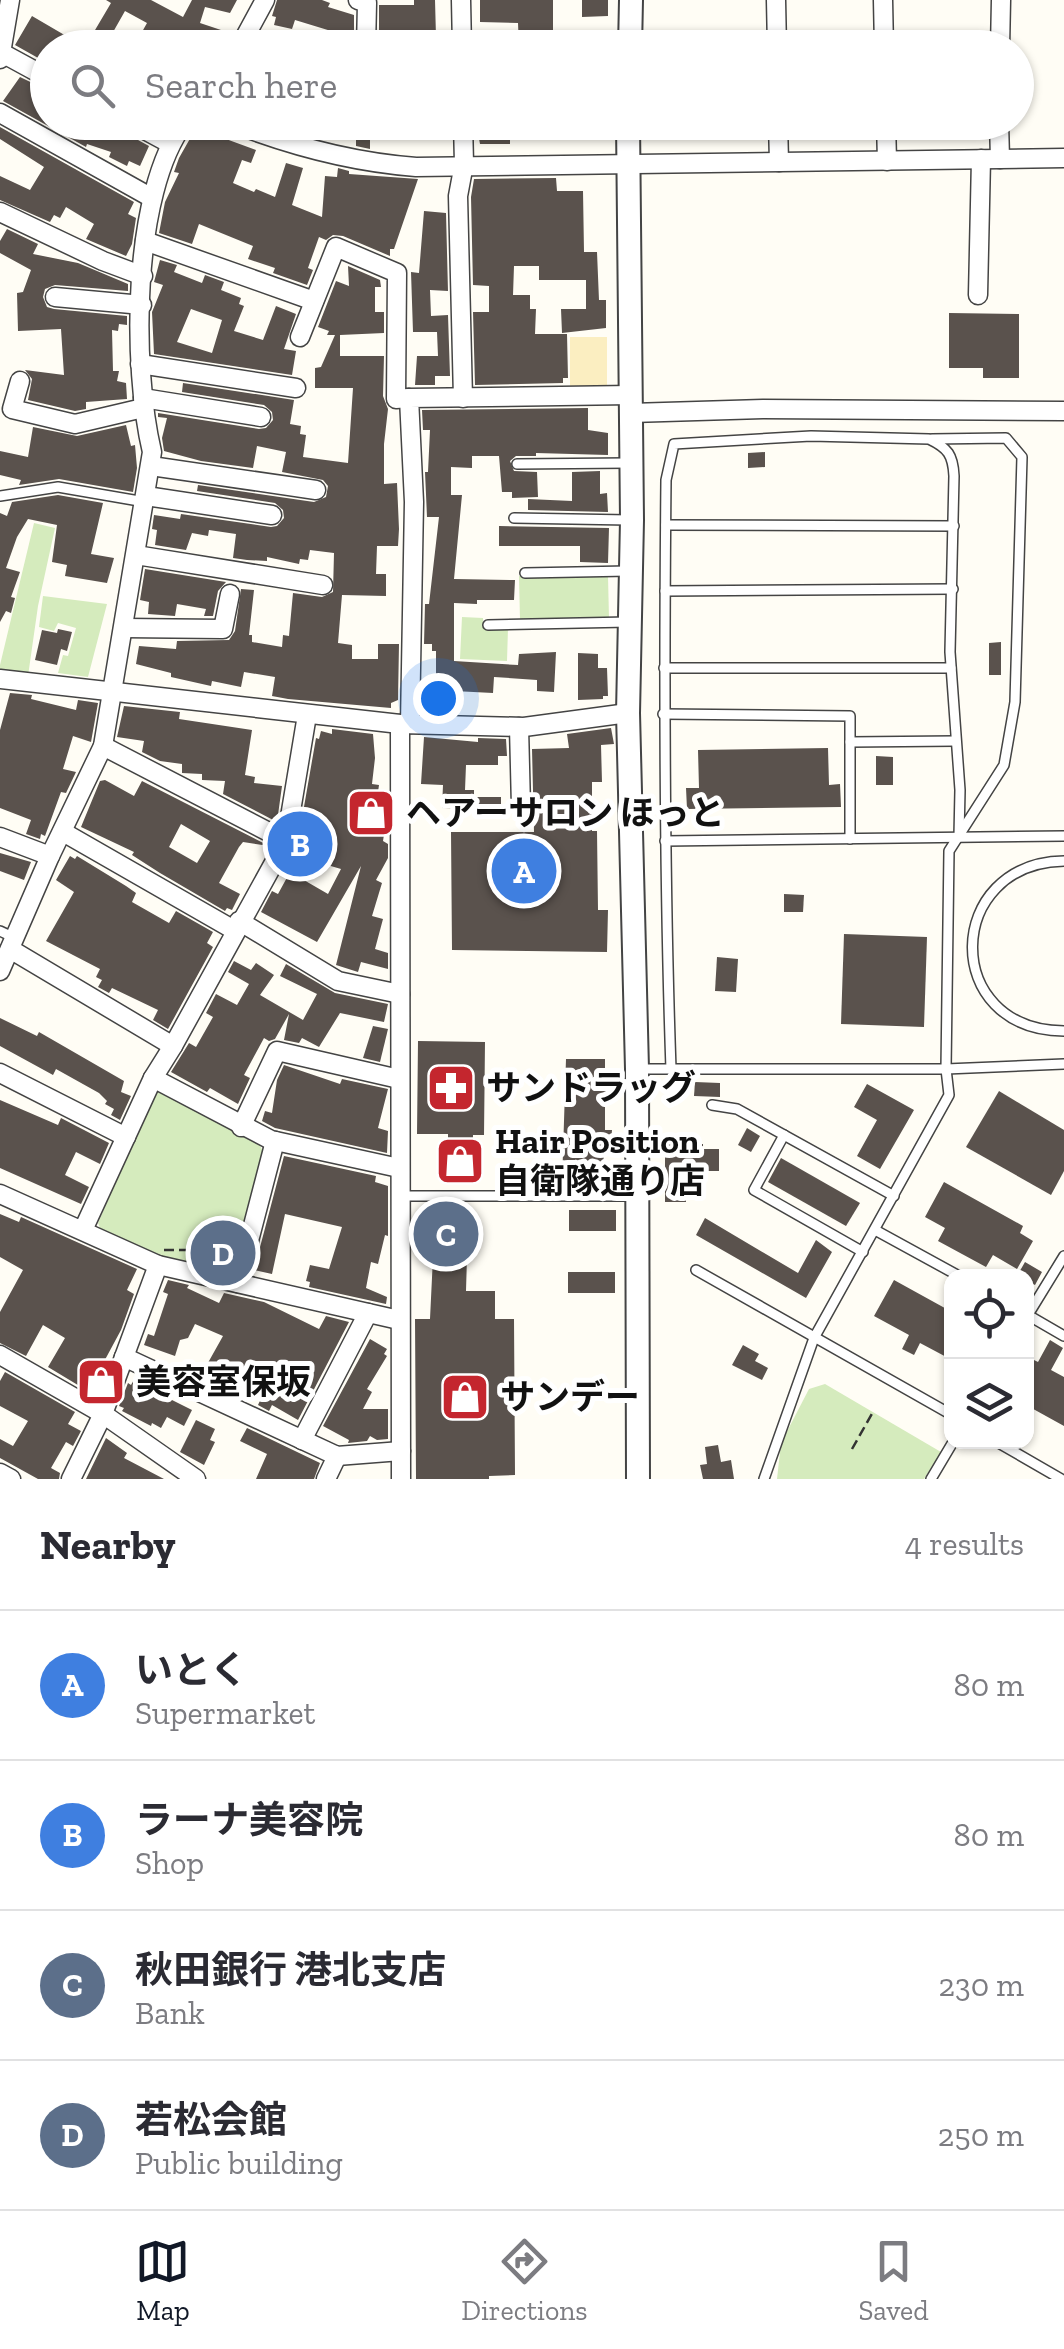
<!DOCTYPE html>
<meta charset="utf-8">
<style>
:root{--surface:#fff;--page:#f7f7f7;--text:#2b2b33;--muted:#7c7c81;--line:#e1e1e2;--accent:#111827}
body{margin:0;font-family:"Zilla Slab","Noto Sans JP",serif;background:var(--page);color:var(--text)}
.controls{position:absolute;right:30px;bottom:30px;display:grid;overflow:hidden;border-radius:20px;box-shadow:0 2px 8px #0004}
.controls button{width:90px;height:90px;display:grid;place-items:center;padding:0;border:0;border-bottom:2px solid var(--line);background:var(--surface);color:var(--text);font:50px sans-serif}
.you{position:absolute;left:438px;top:698px;width:35px;height:35px;margin:-25px;border:8px solid #fff;border-radius:50%;background:#1a73e8;box-shadow:0 0 0 15px #1a73e833}
.badge{display:grid;place-items:center;width:65px;height:65px;border-radius:50%;background:var(--accent);color:#fff;font-size:32px;font-weight:700}
.pin{position:absolute;translate:-50% -50%;border:5px solid #fff;box-shadow:0 2px 10px #0006}
.list{margin:0;padding:0;list-style:none}
h2{display:flex;justify-content:space-between;align-items:center;height:130px;margin:0;padding:0 40px;font-size:42px}
h2 small{font-size:32px;font-weight:400;color:var(--muted)}
.list li{display:grid;grid-template-columns:65px 1fr auto;gap:30px;align-items:center;box-sizing:border-box;height:150px;padding:0 40px;border-top:2px solid var(--line)}
.list b{display:block;font-size:38px;white-space:nowrap}
.list p{margin:0;font-size:32px;white-space:nowrap;color:var(--muted)}
.list em{font-size:32px;font-style:normal;color:var(--muted)}
.icon{flex:none;width:55px;height:55px;fill:none;stroke:currentColor;stroke-width:2;stroke-linecap:round;stroke-linejoin:round}
.map{position:relative;flex:none;width:1064px;height:1479px;overflow:hidden}
.search{position:absolute;background:var(--surface);box-shadow:0 2px 8px #0004;left:30px;right:30px;top:30px;height:110px;display:flex;align-items:center;gap:25px;box-sizing:border-box;padding:0 35px;border-radius:55px;color:var(--muted);font-size:38px}
.sheet{height:730px;background:var(--surface)}
nav{display:flex;justify-content:space-around;align-items:center;box-sizing:border-box;height:140px;border-top:2px solid var(--line);background:var(--surface);font-size:28px;color:var(--muted)}
nav a{display:grid;justify-items:center;gap:5px}
nav .on{color:var(--accent)}
.map>svg:first-child{display:block}
.green{fill:#d5ebbd}
.sand{fill:#fbeec1}
.building{fill:#5a524d;fill-rule:evenodd}
.lines{fill:none;stroke-linecap:round;stroke-linejoin:round}
.service-casing{stroke:#444;stroke-width:12}
.minor-casing{stroke:#444;stroke-width:21}
.tertiary-casing{stroke:#444;stroke-width:26}
.path{stroke:#333;stroke-width:2.5;stroke-dasharray:10 5;stroke-linecap:butt}
.service{stroke:#fff;stroke-width:9}
.minor{stroke:#fff;stroke-width:18}
.tertiary{stroke:#fff;stroke-width:22}
.labels{text-anchor:middle;dominant-baseline:central;stroke-width:10;stroke-linejoin:round;paint-order:stroke}
.poi-label{font-size:35px;font-weight:bold;fill:#111;stroke:#fff;text-anchor:start}
</style>
<div class="map">
<svg width="1064" height="1479" viewBox="0 0 1064 1479">
<rect width="100%" height="100%" fill="#fffdf5"/>
<!-- green -->
<g class="green">
<polygon points="34,523 55,528 38,606 28,676 0,669 0,665"/>
<polygon points="519,576 608,576 609,619 520,620"/>
<polygon points="43,596 107,604 88,677 58,673 63,655 68,656 76,628 58,623 54,631 39,627"/>
<polygon points="462,617 483,618 483,627 508,628 507,661 460,659"/>
<polygon points="162,1091 258,1142 264,1153 240,1238 211,1232 202,1265 159,1256 101,1231 98,1223 154,1093"/>
<polygon points="825,1384 941,1452 924,1479 777,1479 781,1443 809,1389"/>
</g>
<!-- sand -->
<polygon class="sand" points="570,337 607,337 607,392 570,391"/>
<!-- building -->
<g class="building">
<polygon points="106,0 151,0 183,17 192,0 237,0 230,13 205,7 200,23 224,31 215,48 133,48 147,23 125,11 104,48 48,48 47,63 15,45 32,16 85,47 111,3"/>
<polygon points="277,0 322,0 330,3 328,7 354,15 354,38 295,20 292,29 274,25 276,17 272,16"/>
<polygon points="414,0 435,0 436,37 404,37 405,48 379,48 379,5 414,5"/>
<polygon points="480,0 553,0 553,33 579,33 578,48 519,48 518,23 480,22"/>
<polygon points="582,0 608,0 608,16 582,17"/>
<polygon points="20,77 47,90 42,100 48,102 48,122 118,122 118,129 149,146 140,166 129,161 127,166 109,157 111,152 87,144 86,147 3,101"/>
<polygon points="356,122 370,122 370,149 356,146"/>
<polygon points="476,122 510,123 510,144 480,144"/>
<polygon points="0,127 134,202 128,214 136,218 132,244 126,256 86,239 94,224 66,207 60,218 54,215 50,222 0,200 0,176 30,190 44,167 0,139"/>
<polygon points="196,128 256,150 251,163 242,160 233,183 254,192 256,189 275,197 286,163 303,168 292,205 322,217 325,176 337,177 338,168 349,171 349,174 418,179 394,249 390,249 390,256 343,236 333,235 326,240 319,237 308,268 313,270 307,285 273,273 275,268 248,259 253,246 199,224 192,244 159,233 165,202 179,173 174,172 179,158"/>
<polygon points="556,178 557,191 583,191 584,252 597,252 599,300 606,300 606,328 562,333 561,309 586,309 586,280 539,280 539,266 514,266 513,295 530,295 530,309 536,309 535,334 567,334 568,378 563,378 563,383 475,385 473,312 489,312 489,286 473,285 471,197 474,179"/>
<polygon points="424,211 446,213 448,291 430,290 431,316 448,315 450,376 435,376 435,385 415,385 417,356 438,356 437,332 413,332 411,272 419,273"/>
<polygon points="7,229 38,244 33,254 78,263 128,284 128,291 55,285 45,289 43,297 47,307 54,309 127,316 127,325 119,324 118,331 112,330 113,371 119,371 117,381 126,383 127,399 86,402 86,409 75,411 28,400 32,379 25,370 64,375 61,329 18,331 17,293 23,292 31,270 0,253 0,241"/>
<path d="M 160,260 L 177,265 L 174,272 L 202,283 L 205,275 L 224,282 L 221,290 L 241,298 L 239,304 L 244,306 L 234,331 L 263,340 L 276,306 L 296,314 L 284,349 L 296,351 L 292,375 L 154,354 L 152,312 L 163,285 L 154,282 ZM 191,309 L 222,320 L 212,353 L 177,342 Z"/>
<polygon points="348,266 380,280 381,287 375,287 375,312 384,312 384,333 340,335 340,356 384,356 383,396 388,409 384,444 384,484 397,483 399,529 398,546 377,546 376,574 386,574 386,596 342,595 338,643 352,645 352,659 378,659 378,644 399,644 398,700 391,703 391,708 288,699 272,696 275,677 244,672 241,687 212,681 211,686 171,677 171,673 136,664 139,646 176,649 177,641 229,640 235,631 241,589 254,590 249,635 252,635 252,642 282,647 283,635 289,636 293,593 322,597 333,592 334,553 310,550 308,560 300,559 299,564 267,557 267,561 247,560 233,558 236,534 209,530 208,536 192,533 186,550 155,545 157,530 152,529 154,515 180,519 181,514 271,527 277,526 284,518 283,510 275,503 197,491 198,485 314,502 326,497 328,486 323,480 282,472 286,452 257,446 253,468 201,461 164,451 162,438 167,418 158,417 158,413 259,429 266,428 273,420 272,412 264,405 182,392 183,383 294,400 290,424 301,426 300,434 306,435 303,457 348,463 353,388 315,388 315,368 321,367 335,335 327,335 329,331 318,327 336,281 349,286"/>
<polygon points="949,313 1019,314 1019,378 983,378 983,368 949,368"/>
<polygon points="588,408 588,430 608,433 608,455 536,453 536,456 516,456 510,461 514,471 537,472 538,497 512,498 512,492 502,492 499,456 472,456 472,468 451,467 451,495 462,495 454,579 515,580 514,600 477,600 477,604 454,603 454,661 518,665 519,654 556,652 554,692 537,691 537,680 494,677 493,693 454,691 453,706 436,706 436,651 432,651 432,644 424,644 425,604 429,604 439,517 427,517 425,472 428,472 430,430 423,430 422,410"/>
<polygon points="126,425 131,446 135,445 137,468 133,492 59,479 19,485 21,480 0,475 0,451 28,457 33,427 77,436"/>
<polygon points="765,452 765,467 748,468 748,453"/>
<polygon points="600,471 600,494 607,493 608,512 528,510 528,499 572,501 572,472"/>
<polygon points="58,495 103,503 91,554 114,558 107,583 65,576 67,565 52,562 57,525 28,519 17,537 6,568 20,572 11,597 15,598 11,613 6,611 0,622 0,513 7,516 12,502"/>
<polygon points="499,526 609,528 608,563 580,562 580,546 499,546"/>
<polygon points="145,569 226,582 218,591 213,616 204,616 206,609 177,604 175,616 148,614 149,602 140,600"/>
<polygon points="58,629 72,632 67,651 61,649 57,665 35,660 42,630 57,633"/>
<polygon points="1001,642 1001,675 989,675 989,643"/>
<polygon points="578,653 598,654 598,668 607,668 608,696 603,696 603,699 578,700"/>
<polygon points="10,693 32,695 31,699 76,710 78,700 98,703 91,742 73,736 63,769 76,772 66,793 61,792 45,836 41,834 40,839 26,834 31,820 0,808 0,730"/>
<polygon points="124,706 180,712 179,719 252,730 245,775 255,777 254,783 282,786 277,822 223,794 225,781 202,780 202,774 182,773 182,764 160,761 142,752 144,741 117,737"/>
<polygon points="611,728 614,744 601,745 602,782 592,782 592,831 597,831 598,910 608,910 607,952 452,950 451,832 534,832 532,749 569,748 567,734"/>
<polygon points="332,729 373,734 375,758 372,784 379,785 376,806 388,809 383,841 388,844 388,858 376,880 382,883 372,916 383,919 375,949 388,953 388,969 361,962 358,972 336,965 361,866 317,942 261,912 272,891 278,894 290,872 328,894 341,869 300,857 303,848 297,847 316,738 319,739 321,731 332,734"/>
<polygon points="424,737 478,742 478,738 506,739 507,756 498,756 498,765 466,765 465,790 474,790 474,797 501,797 501,810 442,808 443,785 421,784"/>
<polygon points="828,748 829,785 840,784 841,807 687,809 686,788 699,788 698,750"/>
<polygon points="876,756 893,757 893,785 876,785"/>
<path d="M 105,780 L 134,796 L 142,781 L 269,846 L 243,842 L 239,847 L 219,883 L 240,894 L 232,910 L 227,908 L 225,911 L 160,873 L 132,855 L 134,852 L 81,827 L 100,781 ZM 181,824 L 210,841 L 197,863 L 169,847 Z"/>
<polygon points="0,853 31,862 24,880 0,871"/>
<polygon points="70,856 75,859 77,856 126,886 136,893 132,902 169,923 176,911 213,932 207,943 213,947 168,1029 153,1020 158,1010 112,988 109,993 98,987 102,980 96,977 100,969 46,941 74,892 56,880"/>
<polygon points="784,894 804,895 803,912 784,912"/>
<polygon points="844,934 927,937 924,1027 841,1024"/>
<polygon points="717,957 738,959 736,992 715,991"/>
<polygon points="234,961 251,970 256,963 274,975 260,995 303,1020 317,994 280,976 286,964 335,993 388,1004 384,1022 340,1013 319,1047 302,1038 299,1043 284,1040 289,1014 275,1039 269,1041 264,1038 244,1075 250,1078 238,1104 210,1088 207,1092 171,1072 189,1043 196,1047 213,1017 206,1013 216,994 237,1005 249,984 228,972"/>
<polygon points="0,1018 37,1036 39,1032 124,1081 121,1092 131,1096 120,1120 111,1115 114,1109 105,1104 107,1101 99,1093 56,1069 53,1075 0,1046"/>
<polygon points="373,1026 388,1029 380,1062 363,1058"/>
<polygon points="418,1041 485,1042 484,1135 473,1135 472,1174 448,1175 448,1134 417,1134"/>
<polygon points="566,1059 605,1059 605,1079 611,1079 612,1104 605,1104 605,1130 612,1130 611,1142 604,1142 603,1180 593,1180 593,1183 562,1183"/>
<polygon points="284,1065 340,1084 342,1079 388,1089 378,1128 388,1131 387,1153 275,1128 262,1121 265,1111 272,1113 277,1080"/>
<polygon points="695,1082 720,1083 720,1097 694,1096"/>
<polygon points="867,1084 914,1110 880,1169 857,1156 877,1120 854,1107"/>
<polygon points="999,1091 1064,1130 1064,1171 1051,1195 966,1147"/>
<polygon points="0,1100 58,1125 61,1118 109,1143 100,1164 76,1152 65,1175 89,1187 81,1204 0,1168"/>
<polygon points="747,1128 760,1136 751,1152 738,1145"/>
<polygon points="665,1144 703,1144 703,1149 719,1149 719,1171 686,1171 686,1202 665,1202"/>
<polygon points="284,1156 376,1176 375,1182 388,1186 388,1236 385,1235 378,1264 371,1262 366,1288 387,1297 386,1304 309,1287 310,1282 306,1281 310,1265 329,1269 342,1227 285,1214 272,1274 254,1270"/>
<polygon points="781,1158 860,1203 846,1226 768,1182"/>
<polygon points="944,1182 1023,1226 1020,1233 1033,1241 1017,1269 993,1255 986,1267 938,1241 945,1228 925,1217"/>
<polygon points="474,1210 474,1257 467,1257 466,1291 495,1291 495,1319 514,1319 515,1475 489,1476 489,1479 416,1479 415,1319 430,1319 433,1257 419,1257 418,1211"/>
<rect x="569" y="1210" width="47" height="21"/>
<polygon points="0,1214 19,1222 21,1217 137,1269 127,1290 134,1294 121,1330 100,1369 105,1372 96,1396 48,1367 65,1338 43,1325 26,1356 0,1343 0,1312 23,1270 0,1257"/>
<polygon points="705,1218 798,1273 816,1240 832,1252 806,1298 696,1235"/>
<polygon points="220,1238 236,1241 230,1265 209,1260 214,1239"/>
<polygon points="1025,1262 1042,1272 1035,1285 1026,1281 1026,1276 1017,1276"/>
<rect x="568" y="1272" width="47" height="21"/>
<polygon points="168,1280 189,1285 187,1288 219,1303 224,1293 264,1302 319,1329 326,1316 349,1322 298,1420 272,1405 269,1411 258,1405 264,1392 243,1381 236,1395 200,1377 223,1336 195,1324 188,1338 180,1340 175,1356 144,1345 148,1334 154,1336 168,1294 163,1292"/>
<polygon points="894,1280 952,1312 952,1360 920,1343 914,1355 902,1349 909,1335 874,1316"/>
<polygon points="370,1339 387,1349 384,1354 387,1356 367,1389 372,1392 363,1409 388,1409 388,1439 377,1440 370,1436 367,1441 348,1443 349,1440 323,1426"/>
<polygon points="1050,1340 1063,1348 1051,1370 1064,1377 1064,1426 1026,1405 1026,1365 1030,1358 1038,1362"/>
<polygon points="743,1345 759,1354 755,1361 768,1368 762,1380 732,1365"/>
<polygon points="5,1372 75,1412 68,1424 81,1431 73,1446 66,1442 51,1468 60,1473 59,1479 38,1479 0,1458 0,1439 13,1446 28,1421 0,1406 0,1381"/>
<polygon points="136,1376 166,1391 164,1396 192,1410 184,1426 167,1417 161,1428 152,1423 151,1426 122,1411 124,1408 119,1406 128,1383 131,1385"/>
<polygon points="196,1420 215,1429 210,1440 215,1442 204,1465 180,1452"/>
<polygon points="247,1428 320,1463 314,1479 256,1479 267,1454 240,1441"/>
<polygon points="106,1438 127,1453 124,1458 164,1479 86,1479"/>
<polygon points="718,1445 721,1462 731,1460 734,1479 703,1479 700,1465 707,1464 705,1447"/>
</g>
<g class="lines">
<!-- service casing -->
<g class="service-casing">
<g id="service">
<polyline points="517,464 628,463"/>
<polyline points="0,496 58,487 145,502"/>
<polyline points="514,518 629,520"/>
<polyline points="666,525 954,526"/>
<polyline points="525,573 628,571"/>
<polyline points="665,591 953,589"/>
<polyline points="488,625 628,622"/>
<polyline points="664,668 951,668"/>
<polyline points="663,714 850,716 850,839"/>
<polyline points="850,742 955,741"/>
<polyline points="665,841 1064,836"/>
<path d="M 1064,861 C 944,863 940,1030 1064,1031"/>
<polyline points="0,931 15,938"/>
<polyline points="640,1069 946,1069 1064,1064"/>
<path d="M 671,1069 C 664,872 664,677 666,480 L 674,444 L 811,436 L 929,439 C 948,448 953,455 954,476 L 950,652 L 960,790 L 959,836"/>
<polyline points="712,1105 737,1109 894,1196"/>
<polyline points="784,1135 754,1190 863,1252"/>
<polyline points="401,1196 636,1196"/>
<polyline points="875,1230 959,1276"/>
<polyline points="696,1270 952,1415"/>
<polyline points="1026,1314 1064,1336"/>
<polyline points="1026,1318 1064,1256"/>
<polyline points="997,1442 1061,1479"/>
<polyline points="764,1479 814,1338 949,1095 946,1069 949,851 1004,765 1015,702 1022,457 1006,438 932,439"/>
<polyline points="931,1479 953,1442"/>
</g>
</g>
<!-- minor casing -->
<g class="minor-casing">
<g id="minor">
<polyline points="358,0 367,3 366,48"/>
<polyline points="461,0 462,48"/>
<polyline points="776,0 777,48"/>
<polyline points="883,0 884,48"/>
<polyline points="239,48 265,0"/>
<polyline points="1000,48 1001,0"/>
<polyline points="2,53 48,78"/>
<polyline points="0,59 10,0"/>
<polyline points="0,113 152,198"/>
<polyline points="130,122 169,143"/>
<path d="M 230,122 C 291,146 350,162 416,167 L 1064,158"/>
<polyline points="778,122 779,162"/>
<polyline points="886,122 887,161"/>
<polyline points="999,122 1000,159"/>
<polyline points="0,212 103,261 143,276"/>
<polyline points="145,241 314,301"/>
<polyline points="978,295 981,159"/>
<polyline points="55,297 142,305"/>
<polyline points="300,337 336,247 397,273 396,399 409,398"/>
<polyline points="140,364 296,388"/>
<polyline points="20,381 12,409 75,424 143,408"/>
<polyline points="143,398 261,417"/>
<polyline points="463,398 458,196 464,164 463,122"/>
<polyline points="631,413 763,409 1064,411"/>
<polyline points="151,466 316,490"/>
<polyline points="146,496 272,515"/>
<polyline points="136,555 323,585"/>
<polyline points="124,628 223,629 230,594"/>
<polyline points="0,679 400,724 524,727 628,713"/>
<polyline points="400,724 401,1479"/>
<polyline points="410,724 414,502 409,398 631,395"/>
<polyline points="519,727 521,807"/>
<polyline points="103,746 286,841"/>
<polyline points="63,832 234,930"/>
<polyline points="0,837 50,856"/>
<polyline points="239,921 338,981 400,994"/>
<polyline points="10,949 173,1046"/>
<path d="M 0,971 L 50,856 L 103,746 L 152,452 C 132,368 131,193 185,122"/>
<polyline points="0,1073 126,1137"/>
<polyline points="153,1078 271,1140 399,1168"/>
<polyline points="241,1127 277,1051 399,1079"/>
<polyline points="0,1194 158,1265 399,1320"/>
<polyline points="83,1230 153,1078 173,1046 286,841 307,715"/>
<polyline points="238,1283 275,1141"/>
<polyline points="0,1355 103,1414 196,1479"/>
<polyline points="124,1357 337,1456 401,1451"/>
<polyline points="302,1440 368,1313"/>
<polyline points="0,1473 11,1479"/>
<polyline points="71,1479 103,1414 158,1265"/>
<polyline points="326,1479 337,1456"/>
</g>
</g>
<!-- tertiary casing -->
<g class="tertiary-casing">
<g id="tertiary">
<polyline points="630,48 631,0"/>
<polyline points="628,122 632,520 628,713 637,1069 638,1479"/>
</g>
</g>
<!-- path -->
<g class="path">
<polyline points="164,1250 193,1250 211,1229 228,1231 234,1226"/>
<polyline points="852,1449 873,1412"/>
</g>
<!-- service -->
<use href="#service" class="service"/>
<!-- minor -->
<use href="#minor" class="minor"/>
<!-- tertiary -->
<use href="#tertiary" class="tertiary"/>
</g>
<!-- icons -->
<defs>
<g id="shop-square" transform="scale(2.5)"><rect x="-9" y="-9" width="18" height="18" rx="4" fill="#c4262e" stroke="#fff"/><path d="M-5-2.5h2.3a2.7 3.5 0 0 1 5.4 0H5L5.5 6h-11ZM-1.5-2.5h3a1.5 2.3 0 0 0-3 0Z" fill="#fff"/></g>
<g id="pharmacy-square" transform="scale(2.5)"><rect x="-9" y="-9" width="18" height="18" rx="4" fill="#c4262e" stroke="#fff"/><path d="M-2-6h4v4h4v4h-4v4h-4v-4h-4v-4h4Z" fill="#fff"/></g>
</defs>
<g fill-rule="evenodd">
<use href="#shop-square" x="371" y="813"/>
<use href="#pharmacy-square" x="451" y="1088"/>
<use href="#shop-square" x="460" y="1161"/>
<use href="#shop-square" x="101" y="1382"/>
<use href="#shop-square" x="465" y="1397"/>
</g>
<g class="labels">
<!-- poi labels -->
<g class="poi-label">
<text x="406" y="813">ヘアーサロン ほっと</text>
<text x="486" y="1088">サンドラッグ</text>
<text x="495" y="1141">Hair Position<tspan x="495" dy="40">自衛隊通り店</tspan></text>
<text x="136" y="1382">美容室保坂</text>
<text x="500" y="1397">サンデー</text>
</g>
</g>
</svg>
<div class="controls">
<button><svg class="icon" aria-label="locate" viewBox="0 0 24 24"><circle cx="12" cy="12" r="6"/><path d="M12 2v4M12 18v4M2 12h4M18 12h4"/></svg></button>
<button><svg class="icon" aria-label="layers" viewBox="0 0 24 24"><path d="M12 4l9 5-9 5-9-5zM3 14l9 5 9-5"/></svg></button>
</div>
<div class="you"></div>
<div class="pin badge" style="left:524px;top:871px;background:#3f7fe0">A</div>
<div class="pin badge" style="left:300px;top:844px;background:#3f7fe0">B</div>
<div class="pin badge" style="left:446px;top:1234px;background:#5c6f8a">C</div>
<div class="pin badge" style="left:223px;top:1253px;background:#5c6f8a">D</div>
<div class="search"><svg class="icon" aria-label="search" viewBox="0 0 24 24"><circle cx="10" cy="10" r="6"/><path d="M15 15l6 6"/></svg>Search here</div>
</div>
<section class="sheet">
<h2>Nearby<small>4 results</small></h2>
<ul class="list">
<li><span class="badge" style="background:#3f7fe0">A</span><div><b>いとく</b><p>Supermarket</p></div><em>80 m</em></li>
<li><span class="badge" style="background:#3f7fe0">B</span><div><b>ラーナ美容院</b><p>Shop</p></div><em>80 m</em></li>
<li><span class="badge" style="background:#5c6f8a">C</span><div><b>秋田銀行 港北支店</b><p>Bank</p></div><em>230 m</em></li>
<li><span class="badge" style="background:#5c6f8a">D</span><div><b>若松会館</b><p>Public building</p></div><em>250 m</em></li>
</ul>
</section>
<nav>
<a class="on"><svg class="icon" aria-label="map" viewBox="0 0 24 24"><path d="M3 6l6-2 6 2 6-2v14l-6 2-6-2-6 2zM9 4v14M15 6v14"/></svg>Map</a>
<a><svg class="icon" aria-label="directions" viewBox="0 0 24 24"><path d="M12 3l9 9-9 9-9-9zM9 14v-3h6M13 9l2 2-2 2"/></svg>Directions</a>
<a><svg class="icon" aria-label="saved" viewBox="0 0 24 24"><path d="M7 4h10v16l-5-4-5 4z"/></svg>Saved</a>
</nav>
